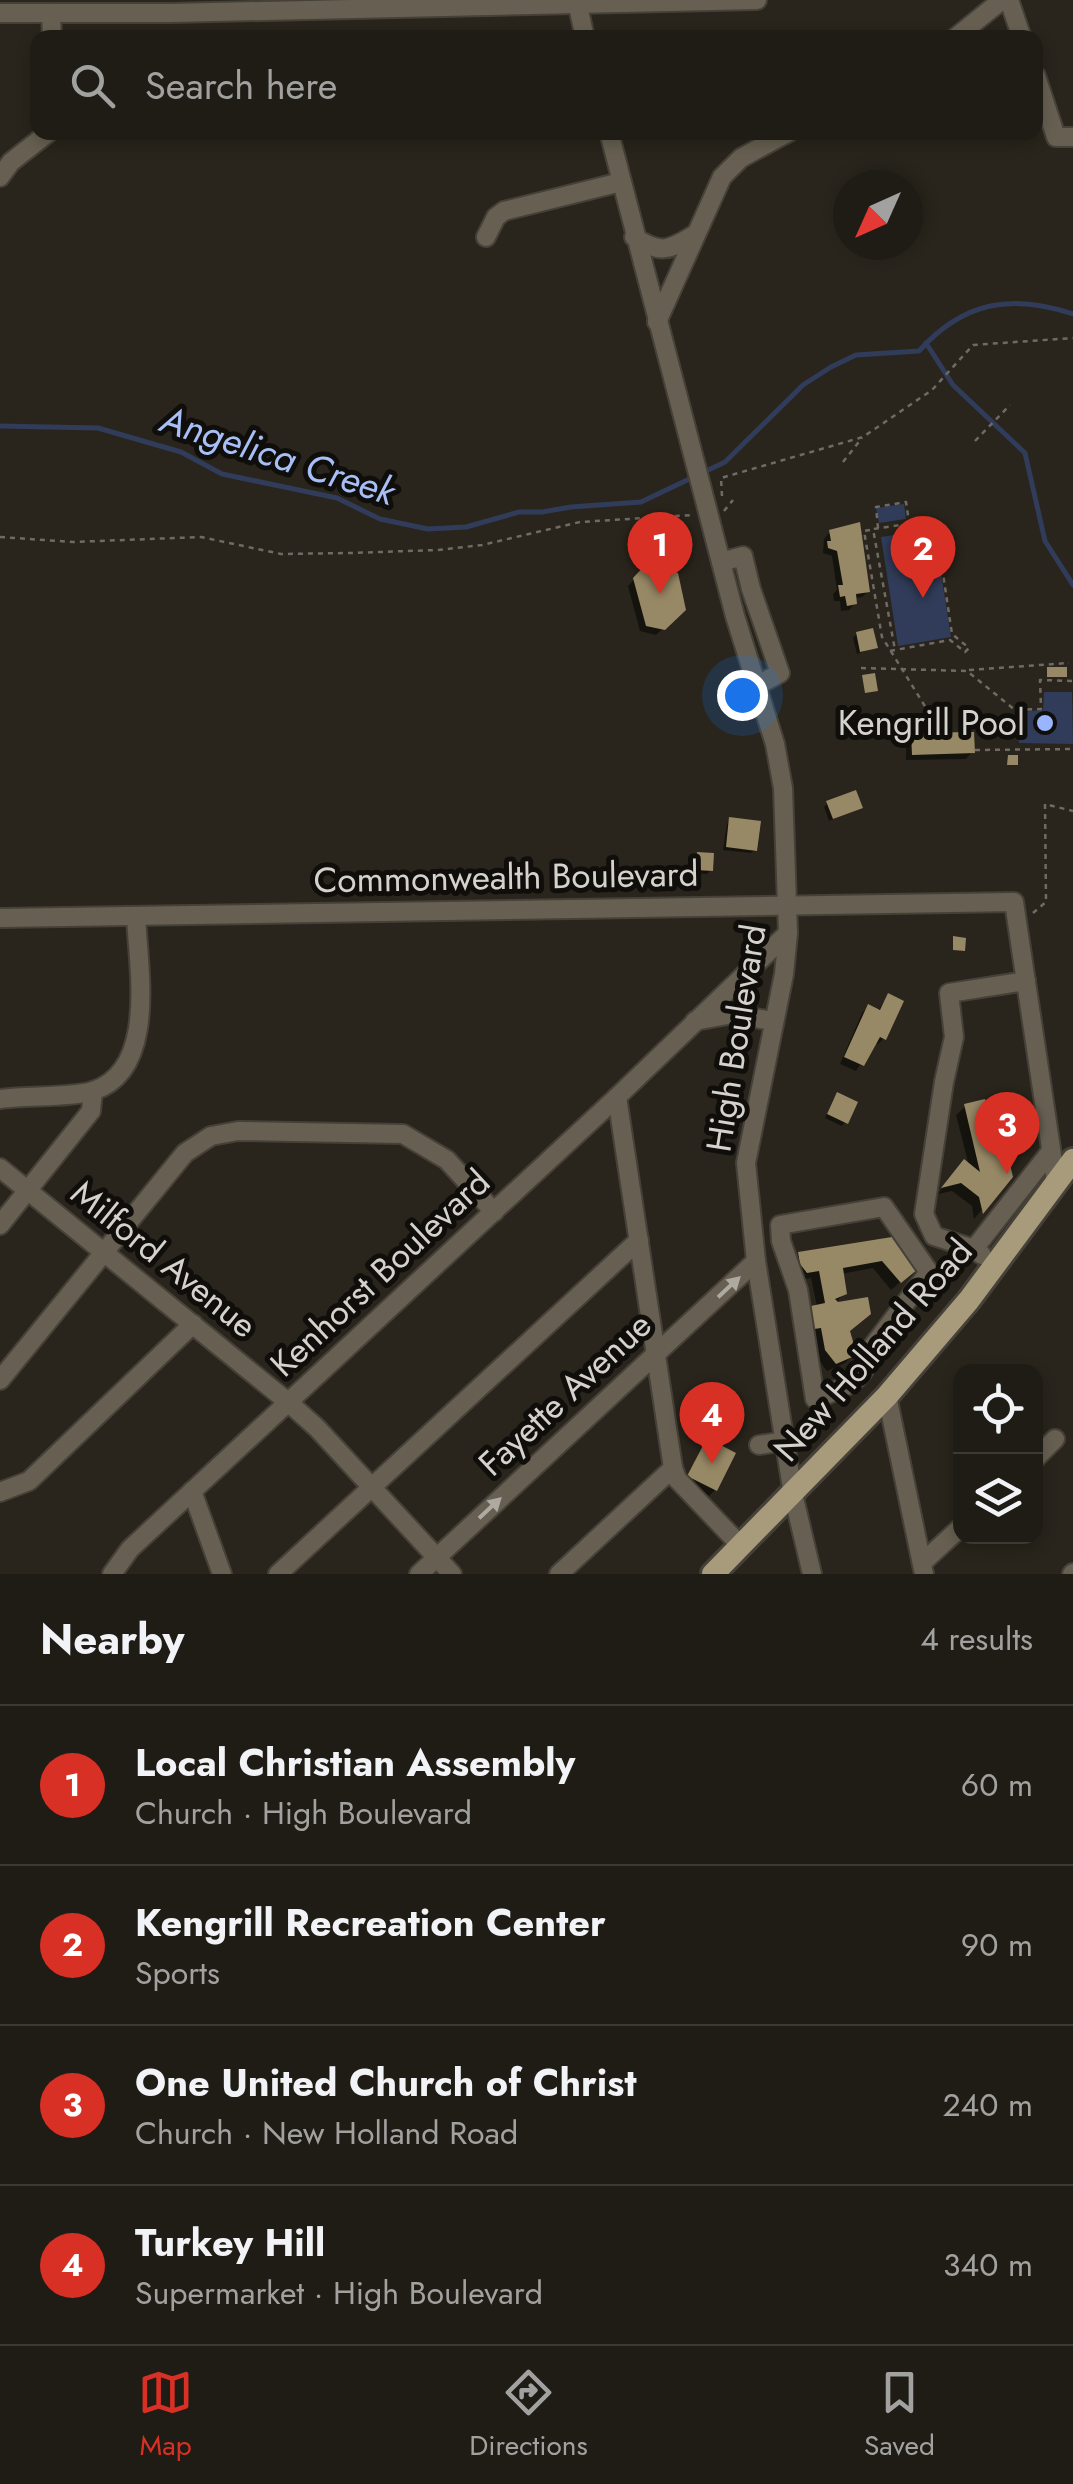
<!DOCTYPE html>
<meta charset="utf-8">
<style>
:root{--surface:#1f1c15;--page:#2c2922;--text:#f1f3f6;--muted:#a1a1a0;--line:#3c3a34;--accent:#d93025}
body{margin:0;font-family:Jost,sans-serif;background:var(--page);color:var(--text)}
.controls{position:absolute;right:30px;bottom:30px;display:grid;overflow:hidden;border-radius:20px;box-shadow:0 5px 15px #0003}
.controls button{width:90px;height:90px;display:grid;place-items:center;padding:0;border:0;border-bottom:2px solid var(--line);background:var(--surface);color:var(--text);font:50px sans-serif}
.compass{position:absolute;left:833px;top:170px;width:90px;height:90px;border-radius:50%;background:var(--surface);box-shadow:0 5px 15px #0003;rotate:225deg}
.you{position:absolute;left:742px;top:695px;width:35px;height:35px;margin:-25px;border:8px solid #fff;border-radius:50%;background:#1a73e8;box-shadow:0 0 0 15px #1a73e833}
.badge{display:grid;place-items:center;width:65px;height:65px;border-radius:50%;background:var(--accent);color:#fff;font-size:32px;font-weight:700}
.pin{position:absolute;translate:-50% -82px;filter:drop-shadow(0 2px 5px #0008)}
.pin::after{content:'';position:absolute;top:52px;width:35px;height:30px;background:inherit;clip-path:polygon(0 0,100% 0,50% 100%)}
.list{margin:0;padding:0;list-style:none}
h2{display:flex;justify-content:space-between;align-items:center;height:130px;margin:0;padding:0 40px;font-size:42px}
h2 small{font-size:32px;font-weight:400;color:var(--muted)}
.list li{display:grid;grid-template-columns:65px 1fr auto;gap:30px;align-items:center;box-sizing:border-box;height:160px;padding:0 40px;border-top:2px solid var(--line)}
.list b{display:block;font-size:38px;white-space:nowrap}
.list p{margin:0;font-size:32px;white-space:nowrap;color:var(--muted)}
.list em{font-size:32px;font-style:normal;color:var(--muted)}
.icon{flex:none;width:55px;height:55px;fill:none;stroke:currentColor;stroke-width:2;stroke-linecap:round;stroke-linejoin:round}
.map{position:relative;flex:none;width:1073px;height:1574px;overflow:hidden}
.search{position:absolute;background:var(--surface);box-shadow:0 5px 15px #0003;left:30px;right:30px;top:30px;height:110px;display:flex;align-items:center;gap:25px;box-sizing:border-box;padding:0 35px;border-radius:20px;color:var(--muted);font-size:38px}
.sheet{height:770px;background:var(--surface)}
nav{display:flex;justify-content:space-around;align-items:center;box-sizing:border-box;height:140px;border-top:2px solid var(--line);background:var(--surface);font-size:28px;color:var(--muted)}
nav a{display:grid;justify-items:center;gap:5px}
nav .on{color:var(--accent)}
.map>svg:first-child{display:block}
.water{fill:#303c59}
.shadow{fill:#0007}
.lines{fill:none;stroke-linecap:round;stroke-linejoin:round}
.stream{stroke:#303c59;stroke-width:5}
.building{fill:#988966}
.minor-casing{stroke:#454138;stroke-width:22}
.major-casing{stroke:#454138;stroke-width:28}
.path{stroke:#6f6b64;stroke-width:2.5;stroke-dasharray:5 5;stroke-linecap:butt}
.minor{stroke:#676052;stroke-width:18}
.major{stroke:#a89b7c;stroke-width:22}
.oneway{fill:#aeaaa2}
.poi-dot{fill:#98b5fd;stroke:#100e0b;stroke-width:4}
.labels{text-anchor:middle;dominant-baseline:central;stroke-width:10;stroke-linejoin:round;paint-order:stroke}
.poi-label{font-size:35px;fill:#d5d2cd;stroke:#100e0b;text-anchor:end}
.street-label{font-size:35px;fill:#d5d2cd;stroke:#100e0b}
.water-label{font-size:38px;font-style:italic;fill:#a7bef6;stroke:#100e0b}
</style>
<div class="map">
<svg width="1073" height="1574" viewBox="0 0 1073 1574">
<rect width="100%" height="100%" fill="#29251c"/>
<!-- water -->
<g class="water">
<polygon points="904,504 906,519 879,523 876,508"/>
<polygon points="934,529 951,637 898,646 881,537"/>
<polygon points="1044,692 1072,692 1073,744 1019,743 1017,712 1043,710"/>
</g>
<!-- shadow -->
<g class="shadow">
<polygon points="830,532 868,591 862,597 854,598 855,603 849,610 841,611 840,601 834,601 833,594 837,590 832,556 823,553 824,539"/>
<polygon points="649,565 684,609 656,635 640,631 628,586"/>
<polygon points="857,634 875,647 857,654 853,638"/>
<polygon points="912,736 972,752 966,759 906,760 906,742"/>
<polygon points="827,804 860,808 829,821 824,807"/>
<polygon points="730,820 755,850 751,853 723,850 727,824"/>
<polygon points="697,854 711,870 707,874 693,873 694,858"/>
<polygon points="888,996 884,1038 878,1044 874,1043 856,1071 840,1064 862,1013 868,1007 877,1012"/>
<polygon points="834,1098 845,1122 842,1126 825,1118"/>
<polygon points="965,1107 1010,1176 974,1219 972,1206 952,1191 938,1194 956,1170 969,1166 956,1115"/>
<polygon points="891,1239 906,1277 891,1290 873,1268 841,1274 845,1293 832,1306 854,1354 845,1363 827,1371 818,1359 813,1335 803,1317 817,1307 811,1278 798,1280 791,1264 799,1255"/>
<polygon points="707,1441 715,1490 709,1496 683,1482"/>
</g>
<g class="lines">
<!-- stream -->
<g class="stream">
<polyline points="926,343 953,385 1025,453 1045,541 1073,585"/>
<path d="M 0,426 L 98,428 L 181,452 L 222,474 L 337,498 L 380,519 L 428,529 L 466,527 L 519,512 L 542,512 L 571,507 L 641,502 L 725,462 L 803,385 L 831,367 L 856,355 L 919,351 C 963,302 1011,293 1073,314"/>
</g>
</g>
<!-- building -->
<g class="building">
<polygon points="860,522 870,592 856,594 857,604 847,606 845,596 840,597 838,585 843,585 837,551 828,548 827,541 831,541 829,530"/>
<polygon points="648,562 678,573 686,610 665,630 646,626 633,578"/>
<polygon points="873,628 878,648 860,652 856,632"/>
<rect x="1047" y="667" width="20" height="10"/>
<polygon points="875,673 878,691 865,693 862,675"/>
<polygon points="974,732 975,753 912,755 911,733"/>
<polygon points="1008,755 1018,755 1018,765 1007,765"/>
<polygon points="856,790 863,808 833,819 826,801"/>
<polygon points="729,817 761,821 757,851 726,847"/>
<polygon points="697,852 714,853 713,871 696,870"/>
<polygon points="953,936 966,938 965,951 953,950"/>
<polygon points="888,993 904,1001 886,1040 880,1037 864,1066 844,1057 868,1004 880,1010"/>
<polygon points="837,1092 858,1102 848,1124 827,1114"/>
<polygon points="985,1099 988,1111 997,1110 1013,1177 983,1214 979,1197 961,1183 941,1188 964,1159 980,1172 964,1104"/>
<polygon points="892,1237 918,1269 901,1283 882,1261 843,1268 847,1294 835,1299 838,1302 868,1297 871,1314 850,1331 857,1355 836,1364 825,1350 821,1328 814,1329 811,1306 825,1303 819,1271 807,1273 800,1264 798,1252"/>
<polygon points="707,1438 736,1453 717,1491 687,1476"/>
</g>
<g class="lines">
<!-- minor casing -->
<g class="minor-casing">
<g id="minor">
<polyline points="579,0 578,6 585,38"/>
<polyline points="1009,0 1022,38"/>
<polyline points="0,13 171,13 757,0"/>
<polyline points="51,13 52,38"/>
<polyline points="955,38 1002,0"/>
<polyline points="1036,76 1056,137 1073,137"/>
<polyline points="609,132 735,616 775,744 783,788 788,933 784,974 746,1163 756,1261 793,1494 812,1574"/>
<polyline points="0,177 11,162 49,132"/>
<polyline points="486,237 496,217 504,211 621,182"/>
<path d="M 634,237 C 660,254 668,251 694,235"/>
<polyline points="657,322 722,177 741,158 789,132"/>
<polyline points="721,562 743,556 751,589 780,673 756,686"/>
<polyline points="0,918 1014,902 1056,1182"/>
<polyline points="695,1021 733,1014 772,1021"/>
<path d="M 0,1099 C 27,1095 69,1098 93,1091 C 158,1070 138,967 136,916"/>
<polyline points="0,1168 288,1402 317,1428 452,1574"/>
<path d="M 884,1207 L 929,1272 L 870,1350 C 868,1381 842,1389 815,1399 L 798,1290 L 781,1241 L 780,1225 Z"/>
<polyline points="0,1225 91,1111 93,1091"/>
<polyline points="974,1249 934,1236 924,1214 944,1082 954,1037 949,993 1026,981"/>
<polyline points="982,1255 974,1249 1051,1151"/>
<polyline points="0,1380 185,1153 211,1136 238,1131 403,1134 447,1160 494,1212"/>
<polyline points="887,1396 924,1574"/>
<polyline points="759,1445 785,1441"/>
<polyline points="1036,1458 1055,1439"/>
<polyline points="673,1468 677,1479 742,1547"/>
<polyline points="192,1491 222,1574"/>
<polyline points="0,1492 29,1481 193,1324"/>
<polyline points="922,1563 960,1528"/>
<polyline points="112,1574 130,1549 617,1097 788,933"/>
<polyline points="278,1574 639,1240"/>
<polyline points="419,1574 756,1261"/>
<polyline points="559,1574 673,1468 617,1097"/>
<polyline points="1072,1574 1073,1573"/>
</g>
</g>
<!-- major casing -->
<g class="major-casing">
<polyline id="major" points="713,1574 887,1396 969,1300 1073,1160"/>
</g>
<!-- path -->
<g class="path">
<polyline points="975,441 1010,405"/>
<polyline points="843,462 862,438"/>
<polyline points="722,496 721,478 863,437 932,390 973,345 1073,338"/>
<polyline points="724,511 733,500"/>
<polyline points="878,528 876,507 906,502 909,522"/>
<polyline points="870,530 864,531 882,637 931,716 937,732"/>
<polyline points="0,537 73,542 201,537 281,554 350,553 438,550 482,545 580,522 692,515"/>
<polyline points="890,651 895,650 950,640 965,652 969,648 952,634 935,520 873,529 895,650"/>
<polyline points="861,668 967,671 1015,710 1041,709 1040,680 1073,681"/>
<polyline points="969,670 1069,663"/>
<polyline points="975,750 1073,749"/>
<polyline points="1033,913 1046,902 1045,804 1073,811"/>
</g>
<!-- minor -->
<use href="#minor" class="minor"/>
<!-- major -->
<use href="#major" class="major"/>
</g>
<!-- one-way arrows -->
<defs><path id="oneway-solid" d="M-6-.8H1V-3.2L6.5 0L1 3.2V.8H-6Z" transform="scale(2.5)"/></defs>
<g class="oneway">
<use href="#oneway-solid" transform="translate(729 1287) rotate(-43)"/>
<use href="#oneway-solid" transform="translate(490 1508) rotate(-43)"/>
</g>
<!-- markers -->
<circle class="poi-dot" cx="1045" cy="723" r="10"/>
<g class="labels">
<!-- poi labels -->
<g class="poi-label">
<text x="1025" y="723">Kengrill Pool</text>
</g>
<!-- street labels -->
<g class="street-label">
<text transform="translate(506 877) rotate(-1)">Commonwealth Boulevard</text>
<text transform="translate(736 1038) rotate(-81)">High Boulevard</text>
<text transform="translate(164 1259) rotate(39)">Milford Avenue</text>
<text transform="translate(380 1273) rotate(-43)">Kenhorst Boulevard</text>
<text transform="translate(873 1350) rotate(-49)">New Holland Road</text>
<text transform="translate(565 1394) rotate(-43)">Fayette Avenue</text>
</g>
<!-- water labels -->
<g class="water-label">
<text transform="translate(278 455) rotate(18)">Angelica Creek</text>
</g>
</g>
</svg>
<div class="controls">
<button><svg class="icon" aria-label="locate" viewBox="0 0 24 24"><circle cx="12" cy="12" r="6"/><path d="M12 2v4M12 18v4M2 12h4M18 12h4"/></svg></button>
<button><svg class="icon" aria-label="layers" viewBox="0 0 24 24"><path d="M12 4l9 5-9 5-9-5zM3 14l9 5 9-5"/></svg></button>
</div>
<svg class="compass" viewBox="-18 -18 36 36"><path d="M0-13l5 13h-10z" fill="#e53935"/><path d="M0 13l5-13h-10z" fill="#a1a1a0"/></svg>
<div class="you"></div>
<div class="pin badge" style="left:660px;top:594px">1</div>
<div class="pin badge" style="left:923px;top:598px">2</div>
<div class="pin badge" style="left:1007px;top:1174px">3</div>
<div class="pin badge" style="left:712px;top:1464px">4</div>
<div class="search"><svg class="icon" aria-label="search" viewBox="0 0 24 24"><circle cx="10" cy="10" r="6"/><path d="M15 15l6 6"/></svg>Search here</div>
</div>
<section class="sheet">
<h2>Nearby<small>4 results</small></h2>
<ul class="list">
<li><span class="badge">1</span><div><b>Local Christian Assembly</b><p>Church · High Boulevard</p></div><em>60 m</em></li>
<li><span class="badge">2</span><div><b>Kengrill Recreation Center</b><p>Sports</p></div><em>90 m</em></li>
<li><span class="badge">3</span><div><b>One United Church of Christ</b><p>Church · New Holland Road</p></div><em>240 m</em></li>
<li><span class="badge">4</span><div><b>Turkey Hill</b><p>Supermarket · High Boulevard</p></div><em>340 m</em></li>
</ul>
</section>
<nav>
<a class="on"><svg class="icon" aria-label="map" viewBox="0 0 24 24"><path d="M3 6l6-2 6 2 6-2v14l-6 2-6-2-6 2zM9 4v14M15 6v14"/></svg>Map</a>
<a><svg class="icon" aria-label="directions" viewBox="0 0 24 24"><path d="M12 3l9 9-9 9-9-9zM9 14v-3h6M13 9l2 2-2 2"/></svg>Directions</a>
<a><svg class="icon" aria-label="saved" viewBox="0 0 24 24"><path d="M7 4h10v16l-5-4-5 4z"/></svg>Saved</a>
</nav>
